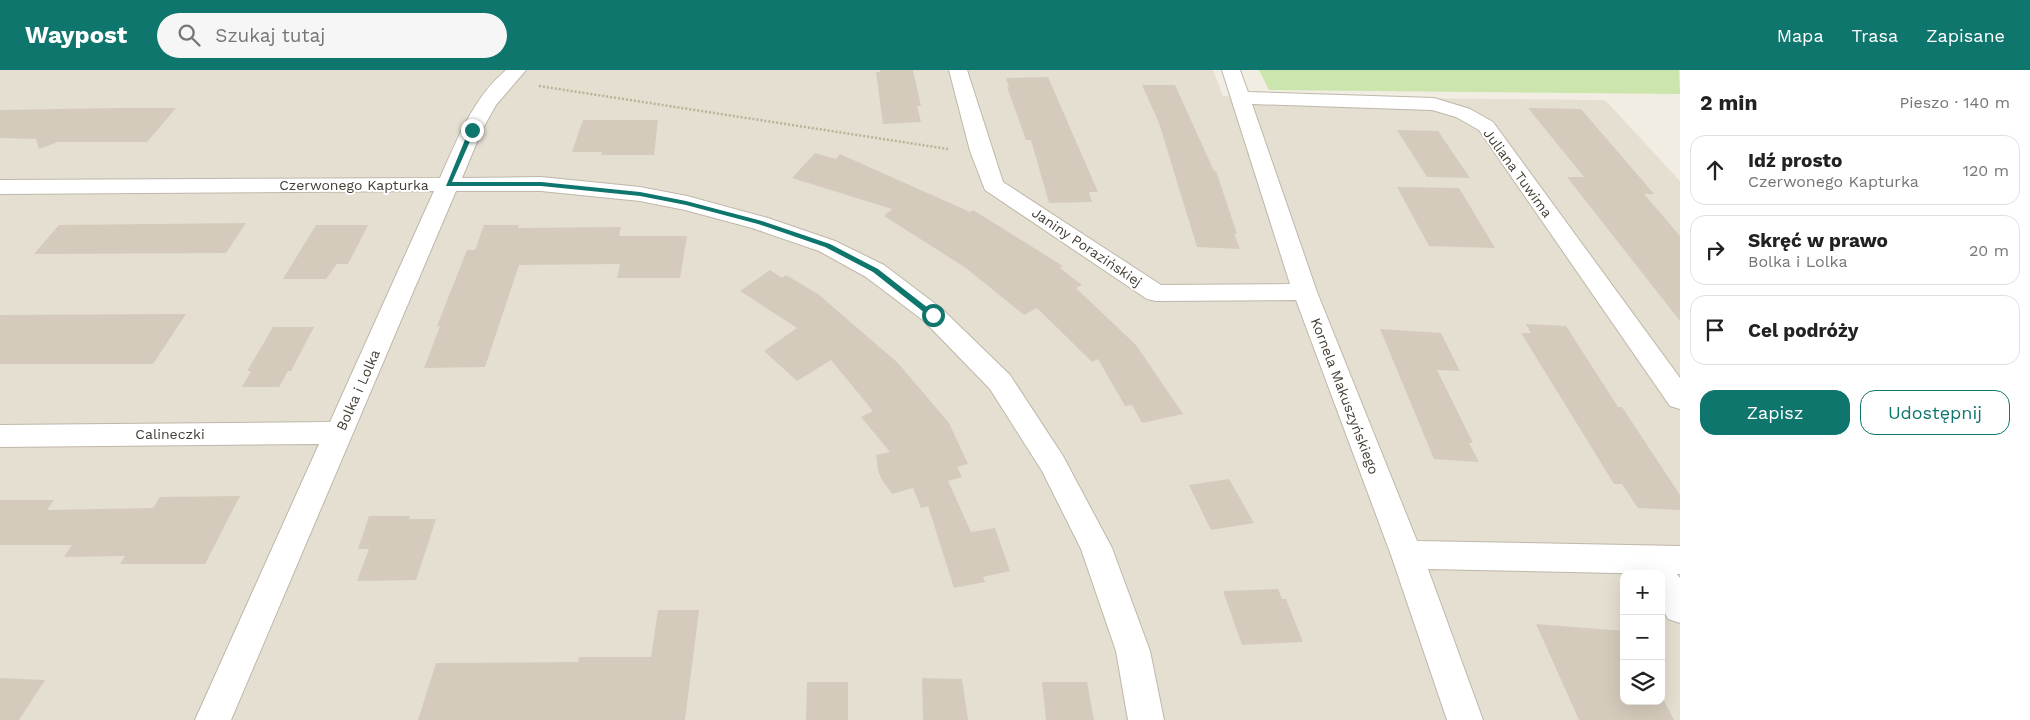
<!DOCTYPE html>
<html lang="pl">
<meta charset="utf-8">
<style>
:root{--surface:#fff;--page:#f6f6f6;--text:#222;--muted:#767676;--line:#e0e0e0;--accent:#0f766e}
body{margin:0;font-family:"Work Sans",sans-serif;background:var(--page);color:var(--text)}
.controls{position:absolute;right:15px;bottom:15px;display:grid;overflow:hidden;border-radius:10px;box-shadow:0 5px 20px #0002}
.controls button{width:45px;height:45px;display:grid;place-items:center;padding:0;border:0;border-bottom:1px solid var(--line);background:var(--surface);color:var(--text);font:25px sans-serif}
.stop{position:absolute;width:15px;height:15px;margin:-11px;border:4px solid #0f766e;border-radius:50%;background:#fff}
.stop.end{background:#0f766e;border-color:#fff;box-shadow:0 1px 5px #0008}
.list{margin:0;padding:0;list-style:none}
h2{display:flex;justify-content:space-between;align-items:center;height:65px;margin:0;padding:0 20px;font-size:21px}
h2 small{font-size:16px;font-weight:400;color:var(--muted)}
.list li{display:grid;grid-template-columns:32px 1fr auto;gap:15px;align-items:center;box-sizing:border-box;height:70px;margin:0 10px 10px;padding:0 10px;border:1px solid var(--line);border-radius:15px}
.list b{display:block;font-size:19px;white-space:nowrap}
.list p{margin:0;font-size:16px;white-space:nowrap;color:var(--muted)}
.list em{font-size:16px;font-style:normal;color:var(--muted)}
.actions{display:flex;gap:10px;padding:15px 20px}
.actions a{flex:1;padding:11px 0;border:1px solid var(--accent);border-radius:15px;text-align:center;font-size:18px;color:var(--accent)}
.actions .main{background:var(--accent);color:#fff}
.icon{flex:none;width:28px;height:28px;fill:none;stroke:currentColor;stroke-width:2;stroke-linecap:round;stroke-linejoin:round}
.map{position:relative;flex:none;width:1680px;height:650px;overflow:hidden}
header{display:flex;align-items:center;gap:30px;box-sizing:border-box;height:70px;padding:0 25px;background:var(--accent);color:#fff}
header strong{font-size:24px}
nav{display:flex;gap:28px;margin-inline-start:auto;font-size:18px}
.search{width:350px;height:45px;background:var(--page);display:flex;align-items:center;gap:12px;box-sizing:border-box;padding:0 18px;border-radius:28px;color:var(--muted);font-size:19px}
main{display:flex}
aside{flex:1;background:var(--surface)}
.map>svg:first-child{display:block}
.residential{fill:#e5dfd1;fill-rule:evenodd}
.green{fill:#cbe5ac}
.building{fill:#d5cbbc}
.lines{fill:none;stroke-linecap:round;stroke-linejoin:round}
.minor-casing{stroke:#bfb7a9;stroke-width:2}
.path{stroke:#bdb098;stroke-width:2.5;stroke-dasharray:2 2;stroke-linecap:butt}
.minor{fill:#fff;fill-rule:evenodd}
.route{fill:#0f766e}
.labels{text-anchor:middle;dominant-baseline:central;stroke-width:4;stroke-linejoin:round;paint-order:stroke}
.street-label{font-size:14px;fill:#433d33;stroke:#fff}
</style>
<header>
<strong>Waypost</strong>
<div class="search"><svg class="icon" aria-label="search" viewBox="0 0 24 24"><circle cx="10" cy="10" r="6"/><path d="M15 15l6 6"/></svg>Szukaj tutaj</div>
<nav><a>Mapa</a><a>Trasa</a><a>Zapisane</a></nav>
</header>
<main>
<div class="map">
<svg width="1680" height="650" viewBox="0 0 1680 650">
<rect width="100%" height="100%" fill="#f1ede3"/>
<!-- residential -->
<path class="residential" d="M 0,0 L 1213,0 L 1223,26 L 1605,30 L 1680,111 L 1680,650 L 0,650 ZM 1624,504 L 1661,504 L 1661,631 L 1624,631 Z"/>
<!-- green -->
<polygon class="green" points="1259,0 1679,0 1680,24 1269,20"/>
<!-- building -->
<g class="building">
<polygon points="880,0 913,0 921,36 917,36 921,52 883,54 876,2 880,2"/>
<polygon points="1048,7 1098,122 1089,122 1092,132 1049,133 1031,70 1026,70 1007,17 1009,17 1006,8"/>
<polygon points="1142,15 1175,15 1214,101 1216,101 1237,164 1234,164 1240,179 1197,177 1159,53"/>
<polygon points="119,38 176,38 147,72 58,72 39,79 36,69 0,68 0,40"/>
<polygon points="1528,38 1581,39 1654,124 1644,124 1680,166 1680,251 1567,107 1584,107"/>
<polygon points="583,50 658,50 654,85 601,85 602,82 572,82"/>
<polygon points="1397,60 1438,61 1470,108 1427,107"/>
<polygon points="815,83 836,89 840,84 970,142 973,140 1063,196 1060,198 1082,215 1076,218 1136,275 1183,344 1142,353 1132,335 1125,336 1098,289 1092,292 1037,238 1024,245 966,198 884,146 892,139 792,108"/>
<polygon points="1397,117 1459,118 1495,178 1429,176"/>
<polygon points="246,153 226,183 34,184 59,155"/>
<polygon points="316,155 368,155 348,194 337,194 326,209 283,209"/>
<polygon points="484,155 519,155 518,158 621,157 619,166 687,166 680,208 617,208 620,194 519,195 485,297 424,298 440,256 437,256 467,180 475,180"/>
<polygon points="770,200 782,208 786,205 818,224 898,293 949,353 968,394 957,397 962,407 948,411 971,462 995,458 1010,501 983,507 985,512 954,518 928,436 921,438 913,418 892,424 882,410 878,401 876,385 890,382 861,347 873,341 831,290 797,311 764,281 797,258 740,221"/>
<polygon points="186,244 153,294 0,294 0,245"/>
<polygon points="1526,254 1566,256 1618,337 1622,337 1680,425 1680,440 1638,438 1622,414 1614,414 1521,263 1531,263"/>
<polygon points="273,257 314,257 291,301 288,301 279,317 242,317 251,301 247,301"/>
<polygon points="1380,259 1441,263 1460,301 1437,300 1473,373 1469,373 1479,392 1434,389"/>
<polygon points="1229,409 1254,453 1211,460 1189,415"/>
<polygon points="240,426 205,494 120,494 125,486 64,487 72,475 0,475 0,430 54,430 47,440 153,438 160,427"/>
<polygon points="369,446 410,446 409,449 436,449 416,510 357,511 369,479 358,479"/>
<polygon points="1278,519 1282,529 1286,529 1303,572 1242,575 1223,521"/>
<polygon points="658,540 699,540 685,650 418,650 436,593 578,592 579,587 651,587"/>
<polygon points="1536,554 1624,561 1624,631 1661,631 1661,625 1674,650 1579,650"/>
<polygon points="0,608 45,610 19,650 0,650"/>
<polygon points="922,608 962,609 968,650 923,650"/>
<polygon points="807,612 848,612 848,650 806,650"/>
<polygon points="1042,612 1087,612 1094,650 1046,650"/>
</g>
<g class="lines">
<!-- minor casing -->
<g class="minor-casing">
<g id="minor">
<path d="M 506,0 L 526,0 L 496,35 L 482,60 L 462,108 L 541,107 L 640,117 L 687,126 L 768,148 L 835,171 L 884,195 L 942,239 L 1010,305 L 1063,386 L 1112,478 L 1150,581 L 1164,650 L 1128,650 L 1116,581 L 1081,479 L 1042,401 L 990,319 L 924,251 L 866,207 L 819,181 L 752,158 L 685,140 L 640,131 L 541,121 L 456,121 L 231,650 L 195,650 L 319,374 L 0,377 L 0,355 L 330,352 L 434,121 L 0,124 L 0,110 L 440,108 C 457,70 473,28 506,0 Z"/>
<polygon points="949,0 967,0 1003,112 1161,215 1290,214 1222,0 1240,0 1248,22 1434,28 1470,39 1493,52 1680,308 1680,339 1670,336 1479,60 1456,47 1432,40 1252,34 1317,222 1417,471 1680,476 1680,504 1677,504 1680,508 1680,553 1668,549 1661,536 1661,504 1428,499 1483,650 1447,650 1391,485 1296,230 1156,231 1147,229 985,120 970,81"/>
</g>
</g>
<!-- path -->
<polyline class="path" points="539,16 948,79"/>
<!-- minor -->
<use href="#minor" class="minor"/>
</g>
<!-- route -->
<polygon class="route" points="472,59 475,60 452,112 541,112 640,122 686,131 762,151 830,174 878,199 937,245 930,247 873,202 825,177 758,154 686,135 640,126 541,116 446,116 469,60"/>
<g class="labels">
<!-- street labels -->
<g class="street-label">
<text transform="translate(1518 103) rotate(54)">Juliana Tuwima</text>
<text x="354" y="115">Czerwonego Kapturka</text>
<text transform="translate(1087 177) rotate(34)">Janiny Porazińskiej</text>
<text transform="translate(358 320) rotate(-66)">Bolka i Lolka</text>
<text transform="translate(1345 326) rotate(69)">Kornela Makuszyńskiego</text>
<text x="170" y="364">Calineczki</text>
</g>
</g>
</svg>
<div class="controls">
<button>+</button>
<button>−</button>
<button><svg class="icon" aria-label="layers" viewBox="0 0 24 24"><path d="M12 4l9 5-9 5-9-5zM3 14l9 5 9-5"/></svg></button>
</div>
<div class="stop" style="left:933px;top:245px"></div>
<div class="stop end" style="left:472px;top:60px"></div>
</div>
<aside>
<h2>2 min<small>Pieszo · 140 m</small></h2>
<ul class="list">
<li><svg class="icon" aria-label="ahead" viewBox="0 0 24 24"><path d="M12 20V5M6 11l6-6 6 6"/></svg><div><b>Idź prosto</b><p>Czerwonego Kapturka</p></div><em>120 m</em></li>
<li><svg class="icon" aria-label="right" viewBox="0 0 24 24"><path d="M7 20v-9h11M14 6l5 5-5 5"/></svg><div><b>Skręć w prawo</b><p>Bolka i Lolka</p></div><em>20 m</em></li>
<li><svg class="icon" aria-label="arrive" viewBox="0 0 24 24"><path d="M6 21V4h12l-3 4 3 4H6"/></svg><div><b>Cel podróży</b></div></li>
</ul>
<div class="actions"><a class="main">Zapisz</a><a>Udostępnij</a></div>
</aside>
</main>
